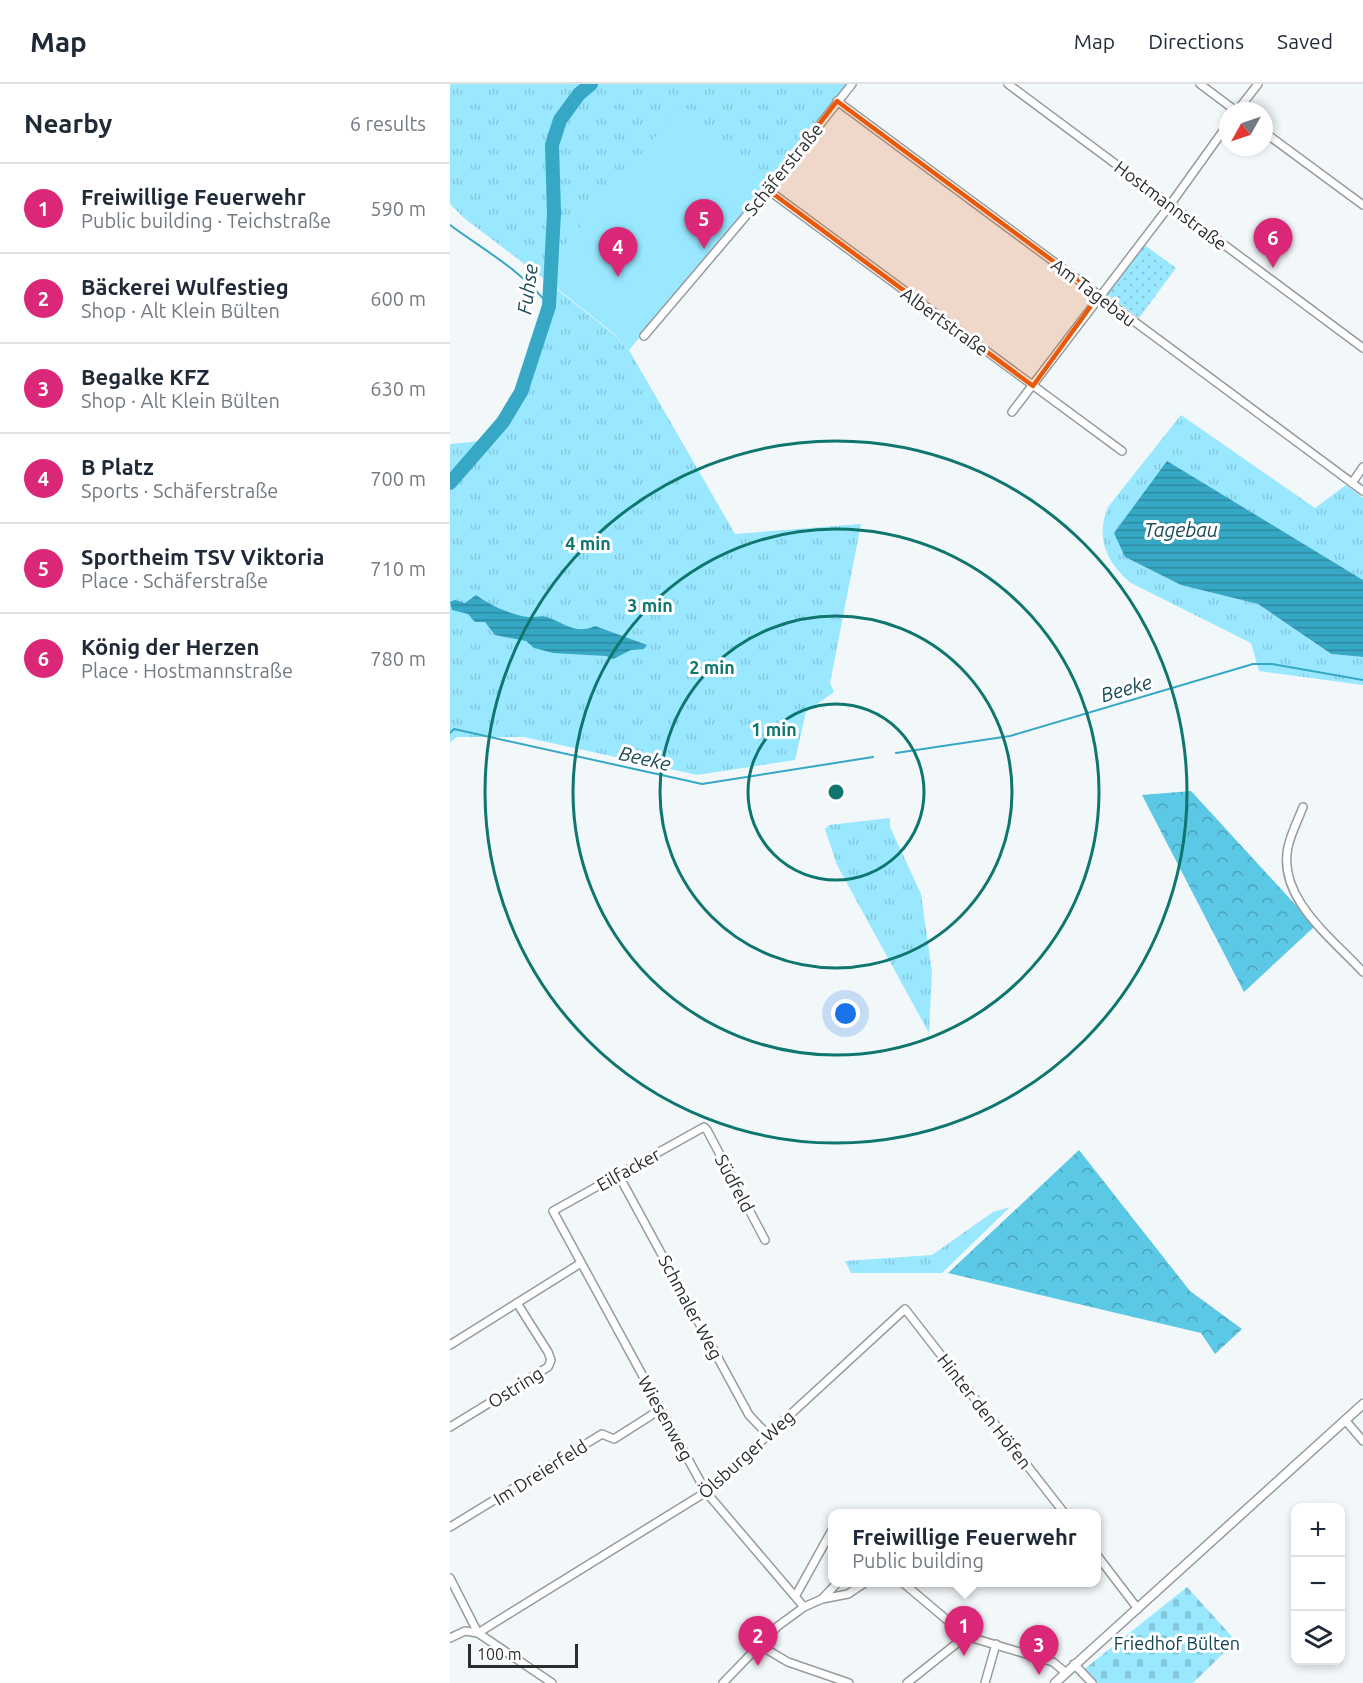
<!DOCTYPE html>
<meta charset="utf-8">
<style>
:root{--surface:#fff;--page:#f2f2f3;--text:#1f2937;--muted:#747a83;--line:#e0e1e3;--accent:#db2777}
body{margin:0;font-family:Ubuntu,sans-serif;background:var(--page);color:var(--text)}
.controls{position:absolute;right:18px;bottom:18px;display:grid;overflow:hidden;border-radius:12px;box-shadow:0 3px 9px #0003}
.controls button{width:54px;height:54px;display:grid;place-items:center;padding:0;border:0;border-bottom:2px solid var(--line);background:var(--surface);color:var(--text);font:30px sans-serif}
.compass{position:absolute;left:769px;top:18px;width:54px;height:54px;border-radius:50%;background:var(--surface);box-shadow:0 3px 9px #0003;rotate:230deg}
.scale{position:absolute;left:18px;bottom:15px;width:110px;box-sizing:border-box;padding-left:6px;border:3px solid #2a2c2d;border-top:0;font-size:16px;line-height:21px;white-space:nowrap;color:#2a2c2d;-webkit-text-stroke:4px #fff;paint-order:stroke}
.you{position:absolute;left:396px;top:930px;width:21px;height:21px;margin:-15px;border:4px solid #fff;border-radius:50%;background:#1a73e8;box-shadow:0 0 0 9px #1a73e833}
.badge{display:grid;place-items:center;width:39px;height:39px;border-radius:50%;background:var(--accent);color:#fff;font-size:20px;font-weight:700}
.pin{position:absolute;translate:-50% -50px;filter:drop-shadow(0 2px 3px #0008)}
.pin::after{content:'';position:absolute;top:32px;width:21px;height:18px;background:inherit;clip-path:polygon(0 0,100% 0,50% 100%)}
.popup{position:absolute;left:378px;top:1425px;width:273px;height:78px;box-sizing:border-box;display:grid;place-content:center;border-radius:12px;background:var(--surface);filter:drop-shadow(0 2px 4px #0005);font-size:20px;white-space:nowrap;color:var(--muted)}
.popup b{font-size:22px;color:var(--text)}
.popup::after{content:'';position:absolute;left:50%;top:100%;margin-left:-12px;border:12px solid transparent;border-top-color:var(--surface)}
.list{margin:0;padding:0;list-style:none}
h2{display:flex;justify-content:space-between;align-items:center;height:78px;margin:0;padding:0 24px;font-size:26px}
h2 small{font-size:20px;font-weight:400;color:var(--muted)}
.list li{display:grid;grid-template-columns:39px 1fr auto;gap:18px;align-items:center;box-sizing:border-box;height:90px;padding:0 24px;border-top:2px solid var(--line)}
.list b{display:block;font-size:22px;white-space:nowrap}
.list p{margin:0;font-size:20px;white-space:nowrap;color:var(--muted)}
.list em{font-size:20px;font-style:normal;color:var(--muted)}
.icon{flex:none;width:33px;height:33px;fill:none;stroke:currentColor;stroke-width:2;stroke-linecap:round;stroke-linejoin:round}
.map{position:relative;flex:none;width:913px;height:1599px;overflow:hidden}
header{display:flex;align-items:center;gap:36px;box-sizing:border-box;height:84px;padding:0 30px;background:var(--surface);border-bottom:2px solid var(--line)}
header strong{font-size:28px}
nav{display:flex;gap:33px;margin-inline-start:auto;font-size:21px}
main{display:flex}
aside{flex:1;background:var(--surface)}
.map>svg:first-child{display:block}
.grass{fill:url(#grass-tufts)}
.forest{fill:url(#forest-crowns)}
.cemetery{fill:url(#cemetery-stones)}
.park{fill:url(#park-dots)}
.pitch{fill:#99e8ff}
.water{fill:url(#water-rules)}
.lines{fill:none;stroke-linecap:round;stroke-linejoin:round}
.stream{stroke:#36a8c5;stroke-width:2}
.river{stroke:#36a8c5;stroke-width:14}
.minor-casing{stroke:#969c9d;stroke-width:10}
.tertiary-casing{stroke:#969c9d;stroke-width:11}
.minor{stroke:#fff;stroke-width:7}
.tertiary{stroke:#fff;stroke-width:8}
.marked{fill:#e8590c;fill-opacity:0.2;stroke:#e8590c;stroke-width:4.5;stroke-linejoin:round}
.ring{fill:none;stroke:#0f766e;stroke-width:3}
.labels{text-anchor:middle;dominant-baseline:central;stroke-width:6;stroke-linejoin:round;paint-order:stroke}
.street-label{font-size:18px;fill:#2a2c2d;stroke:#fff}
.park-label{font-size:18px;fill:#11424f;stroke:#fff}
.water-label{font-size:20px;font-style:italic;fill:#1b4b57;stroke:#fff}
.centre{fill:#0f766e;stroke:#fff;stroke-width:3}
.ring-label{font-size:18px;text-anchor:middle;font-weight:bold;fill:#0f766e;stroke:#fff;stroke-width:6;stroke-linejoin:round;paint-order:stroke}
</style>
<header>
<strong>Map</strong>
<nav><a>Map</a><a>Directions</a><a>Saved</a></nav>
</header>
<main>
<aside>
<h2>Nearby<small>6 results</small></h2>
<ul class="list">
<li><span class="badge">1</span><div><b>Freiwillige Feuerwehr</b><p>Public building · Teichstraße</p></div><em>590 m</em></li>
<li><span class="badge">2</span><div><b>Bäckerei Wulfestieg</b><p>Shop · Alt Klein Bülten</p></div><em>600 m</em></li>
<li><span class="badge">3</span><div><b>Begalke KFZ</b><p>Shop · Alt Klein Bülten</p></div><em>630 m</em></li>
<li><span class="badge">4</span><div><b>B Platz</b><p>Sports · Schäferstraße</p></div><em>700 m</em></li>
<li><span class="badge">5</span><div><b>Sportheim TSV Viktoria</b><p>Place · Schäferstraße</p></div><em>710 m</em></li>
<li><span class="badge">6</span><div><b>König der Herzen</b><p>Place · Hostmannstraße</p></div><em>780 m</em></li>
</ul>
</aside>
<div class="map">
<svg width="913" height="1599" viewBox="0 0 913 1599">
<defs>
<pattern id="grass-tufts" width="24" height="20" patternUnits="userSpaceOnUse" patternTransform="scale(1.5)"><rect width="24" height="20" fill="#99e8ff"/><path d="M3 7l-1-3M5 7V3M7 7l1-3M15 17l-1-3M17 17v-4M19 17l1-3" fill="none" stroke="#84c7db"/></pattern>
<pattern id="forest-crowns" width="20" height="18" patternUnits="userSpaceOnUse" patternTransform="scale(1.5)"><rect width="20" height="18" fill="#5bc8e5"/><path d="M2 6a3 3 0 1 1 6 0M12 15a3 3 0 1 1 6 0" fill="none" stroke="#4ba3ba"/></pattern>
<pattern id="cemetery-stones" width="16" height="16" patternUnits="userSpaceOnUse" patternTransform="scale(1.5)"><rect width="16" height="16" fill="#99e8ff"/><path d="M2 7V4a2 2 0 0 1 4 0v3zM10 15v-3a2 2 0 0 1 4 0v3z" fill="#84c7db"/></pattern>
<pattern id="park-dots" width="8" height="8" patternUnits="userSpaceOnUse" patternTransform="scale(1.5)"><rect width="8" height="8" fill="#99e8ff"/><path d="M2 2h.1M6 6h.1" fill="none" stroke="#84c7db" stroke-width="1.8" stroke-linecap="round"/></pattern>
<pattern id="water-rules" width="6" height="5" patternUnits="userSpaceOnUse" patternTransform="scale(1.5)"><rect width="6" height="5" fill="#36a8c5"/><path d="M0 2.5h6" fill="none" stroke="#2e89a0"/></pattern>
</defs>
<rect width="100%" height="100%" fill="#f2f7f9"/>
<!-- grass -->
<g class="grass">
<polygon points="0,0 397,0 316,105 227,28 108,170 105,203 14,134 0,120"/>
<path d="M 105,204 L 161,248 L 179,266 L 285,450 L 411,440 L 380,599 L 384,608 L 356,628 L 345,676 L 247,691 L 74,653 L 7,653 L 0,658 L 0,360 L 42,356 C 78,316 99,258 105,204 Z"/>
<path d="M 731,331 L 865,424 L 896,401 L 913,414 L 913,496 L 794,424 L 675,473 L 731,501 L 808,520 L 880,570 L 913,573 L 913,601 L 809,587 L 801,559 L 681,499 C 657,479 645,454 658,423 Z"/>
<polygon points="440,734 440,743 471,810 482,888 479,949 387,781 375,745 379,741"/>
<polygon points="560,1123 492,1189 401,1189 395,1177 482,1171 543,1128"/>
</g>
<!-- forest -->
<g class="forest">
<polygon points="741,707 865,842 794,908 692,711"/>
<polygon points="629,1066 740,1207 792,1245 765,1270 751,1249 498,1189"/>
</g>
<!-- cemetery -->
<polygon class="cemetery" points="737,1503 786,1557 743,1599 647,1599 632,1587"/>
<!-- park -->
<polygon class="park" points="692,159 726,184 689,234 655,209"/>
<!-- pitch -->
<polygon class="pitch" points="227,27 316,105 179,266 162,248 105,203 108,170"/>
<!-- water -->
<g class="water">
<polygon points="717,377 913,496 913,573 881,570 808,520 731,501 675,473 664,449"/>
<path d="M 26,511 C 41,522 59,530 78,533 C 84,534 91,531 97,533 C 114,539 126,551 145,542 L 197,561 L 194,565 L 181,566 L 163,575 L 156,572 L 103,569 L 84,564 L 76,557 L 45,551 L 35,538 L 25,538 L 18,530 L 2,526 L 0,518 L 5,516 L 15,519 Z"/>
</g>
<g class="lines">
<!-- stream -->
<g class="stream">
<path d="M 0,141 C 34,166 74,188 99,222"/>
<polyline points="0,649 4,645 252,700 423,673"/>
<polyline points="446,669 560,652 803,580 822,580 913,596"/>
</g>
<!-- river -->
<polyline class="river" points="0,399 53,338 71,308 99,222 104,129 102,61 110,36 129,10 141,0"/>
<!-- minor casing -->
<g class="minor-casing">
<g id="minor">
<polyline points="558,0 913,264"/>
<polyline points="750,0 786,27"/>
<polyline points="387,17 913,407"/>
<polyline points="787,27 808,0"/>
<polyline points="814,48 913,121"/>
<polyline points="318,106 672,367"/>
<polyline points="194,252 318,106 402,0"/>
<polyline points="562,328 720,121 778,40"/>
<polyline points="902,399 913,383"/>
<path d="M 853,723 C 848,736 841,749 838,763 C 827,814 882,854 913,888"/>
<polyline points="168,1090 299,1331 318,1351"/>
<polyline points="315,1156 257,1046 254,1043 103,1127 256,1408 354,1523"/>
<polyline points="0,1261 131,1179"/>
<polyline points="895,1336 913,1357"/>
<polyline points="0,1343 98,1283 101,1276 98,1268 67,1219"/>
<polyline points="0,1443 152,1350 164,1355 211,1325"/>
<polyline points="646,1470 688,1525"/>
<polyline points="0,1494 28,1549 102,1599"/>
<polyline points="452,1498 516,1552 603,1578 615,1588"/>
<polyline points="346,1511 382,1446"/>
<polyline points="372,1515 388,1498"/>
<polyline points="0,1554 15,1547 28,1549 256,1408 455,1225 615,1430"/>
<polyline points="309,1561 338,1578 399,1599"/>
<polyline points="624,1580 642,1599"/>
<polyline points="273,1599 328,1542 354,1523 372,1515 398,1510 416,1498"/>
<polyline points="457,1599 516,1552"/>
<polyline points="535,1599 546,1560"/>
</g>
</g>
<!-- tertiary casing -->
<g class="tertiary-casing">
<polyline id="tertiary" points="605,1599 913,1320"/>
</g>
<!-- minor -->
<use href="#minor" class="minor"/>
<!-- tertiary -->
<use href="#tertiary" class="tertiary"/>
</g>
<!-- marked area -->
<path class="marked" d="M 387,17 L 649,211 L 583,302 L 318,106 Z"/>
<!-- distance rings -->
<g class="ring">
<circle cx="386" cy="708" r="88"/>
<circle cx="386" cy="708" r="176"/>
<circle cx="386" cy="708" r="263"/>
<circle cx="386" cy="708" r="351"/>
</g>
<g class="labels">
<!-- street labels -->
<g class="street-label">
<text transform="translate(333 85) rotate(-51)">Schäferstraße</text>
<text transform="translate(721 121) rotate(37)">Hostmannstraße</text>
<text transform="translate(644 208) rotate(37)">Am Tagebau</text>
<text transform="translate(495 237) rotate(36)">Albertstraße</text>
<text transform="translate(178 1085) rotate(-29)">Eilfacker</text>
<text transform="translate(285 1099) rotate(62)">Südfeld</text>
<text transform="translate(241 1223) rotate(62)">Schmaler Weg</text>
<text transform="translate(65 1303) rotate(-32)">Ostring</text>
<text transform="translate(535 1327) rotate(52)">Hinter den Höfen</text>
<text transform="translate(216 1334) rotate(61)">Wiesenweg</text>
<text transform="translate(296 1370) rotate(-42)">Ölsburger Weg</text>
<text transform="translate(90 1388) rotate(-32)">Im Dreierfeld</text>
</g>
<!-- park labels -->
<g class="park-label">
<text x="727" y="1559">Friedhof Bülten</text>
</g>
<!-- water labels -->
<g class="water-label">
<text transform="translate(77 205) rotate(-82)">Fuhse</text>
<text x="731" y="445">Tagebau</text>
<text transform="translate(676 604) rotate(-16)">Beeke</text>
<text transform="translate(195 674) rotate(13)">Beeke</text>
</g>
</g>
<circle cx="386" cy="708" r="9" class="centre"/>
<g class="ring-label">
<text x="138" y="466">4 min</text>
<text x="200" y="528">3 min</text>
<text x="262" y="590">2 min</text>
<text x="324" y="652">1 min</text>
</g>
</svg>
<div class="controls">
<button>+</button>
<button>−</button>
<button><svg class="icon" aria-label="layers" viewBox="0 0 24 24"><path d="M12 4l9 5-9 5-9-5zM3 14l9 5 9-5"/></svg></button>
</div>
<svg class="compass" viewBox="-18 -18 36 36"><path d="M0-13l5 13h-10z" fill="#e53935"/><path d="M0 13l5-13h-10z" fill="#747a83"/></svg>
<div class="scale">100 m</div>
<div class="you"></div>
<div class="pin badge" style="left:514px;top:1572px">1</div>
<div class="popup"><b>Freiwillige Feuerwehr</b>Public building</div>
<div class="pin badge" style="left:308px;top:1582px">2</div>
<div class="pin badge" style="left:589px;top:1591px">3</div>
<div class="pin badge" style="left:168px;top:193px">4</div>
<div class="pin badge" style="left:254px;top:165px">5</div>
<div class="pin badge" style="left:823px;top:184px">6</div>
</div>
</main>
